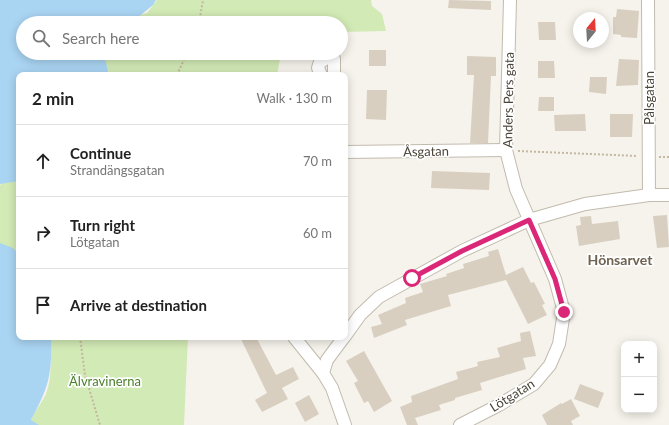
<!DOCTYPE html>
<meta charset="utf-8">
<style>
:root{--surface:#fff;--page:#f6f6f6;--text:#222;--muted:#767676;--line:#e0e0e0}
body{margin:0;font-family:Lato,sans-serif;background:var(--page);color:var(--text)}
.controls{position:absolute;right:12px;bottom:12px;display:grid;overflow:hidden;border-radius:8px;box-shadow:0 2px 10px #0003}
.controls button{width:36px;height:36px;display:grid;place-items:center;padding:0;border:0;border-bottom:1px solid var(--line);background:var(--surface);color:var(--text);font:20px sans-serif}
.compass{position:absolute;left:573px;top:12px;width:36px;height:36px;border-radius:50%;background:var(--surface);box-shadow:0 2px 10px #0003;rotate:18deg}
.stop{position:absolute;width:12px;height:12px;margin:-9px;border:3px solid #db2777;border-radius:50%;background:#fff}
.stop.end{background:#db2777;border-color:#fff;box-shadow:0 1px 4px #0008}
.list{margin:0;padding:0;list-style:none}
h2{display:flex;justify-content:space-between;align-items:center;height:52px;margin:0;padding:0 16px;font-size:17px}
h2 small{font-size:13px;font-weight:400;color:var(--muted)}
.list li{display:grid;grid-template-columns:26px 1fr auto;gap:12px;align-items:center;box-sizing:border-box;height:72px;padding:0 16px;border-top:1px solid var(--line)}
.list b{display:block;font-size:15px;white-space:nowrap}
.list p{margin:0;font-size:13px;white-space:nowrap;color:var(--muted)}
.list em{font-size:13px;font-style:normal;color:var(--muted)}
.icon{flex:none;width:22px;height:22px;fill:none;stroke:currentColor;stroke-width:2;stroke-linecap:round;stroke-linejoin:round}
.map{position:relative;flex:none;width:669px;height:425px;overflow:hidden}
.search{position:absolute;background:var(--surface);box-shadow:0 2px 10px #0003;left:16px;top:16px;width:332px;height:44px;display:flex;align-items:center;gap:10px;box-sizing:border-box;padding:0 14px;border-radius:22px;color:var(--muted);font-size:15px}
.panel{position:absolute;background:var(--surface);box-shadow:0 2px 10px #0003;left:16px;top:72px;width:332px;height:268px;border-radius:8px}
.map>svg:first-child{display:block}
.green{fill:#d2eab5}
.water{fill:#a9d4f2}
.building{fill:#d8cfc1}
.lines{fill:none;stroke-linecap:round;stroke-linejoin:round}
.minor-casing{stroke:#c2bbae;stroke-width:14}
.path{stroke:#c4b79f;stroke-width:2;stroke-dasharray:2 2;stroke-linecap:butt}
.minor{stroke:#fff;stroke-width:12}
.route{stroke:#db2777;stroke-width:5}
.labels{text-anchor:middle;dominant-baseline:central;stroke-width:3.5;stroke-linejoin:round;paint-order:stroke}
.street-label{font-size:13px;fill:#4b4439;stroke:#fff}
.park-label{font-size:13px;fill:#4a7f2a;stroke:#fff}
.neighbourhood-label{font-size:14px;font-weight:bold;fill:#6e6250;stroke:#fff}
</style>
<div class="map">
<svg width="669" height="425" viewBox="0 0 669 425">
<rect width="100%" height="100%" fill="#f6f3ec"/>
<!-- green -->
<g class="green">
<polygon points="157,0 371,0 372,6 382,14 386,31 341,32 341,23 118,23 123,19 147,13"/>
<polygon points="107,53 281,53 277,75 110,75 104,61"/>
<polygon points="19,173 19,256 0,245 0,185"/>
<path d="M 51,337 L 188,337 L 184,425 L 30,425 C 32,413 41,405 46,394 C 53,375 50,357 51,337 Z"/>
</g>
<!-- water -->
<g class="water">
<polygon points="0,0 156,0 153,5 131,23 23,23 23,53 105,53 104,55 109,75 19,75 19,181 0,184"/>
<path d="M 0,243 L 13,248 L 19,255 L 19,337 L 51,337 C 52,376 49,386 31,420 L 39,425 L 0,425 Z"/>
</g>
<!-- building -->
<g class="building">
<polygon points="449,0 491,1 491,10 448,8"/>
<polygon points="617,9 639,11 637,38 621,37 621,35 613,34 613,17 616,17"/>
<polygon points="538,22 555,22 556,40 539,40"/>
<rect x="369" y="50" width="17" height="16"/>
<polygon points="467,56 496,57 496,76 491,76 488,143 470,143 474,75 467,75"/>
<polygon points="619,59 639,60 638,85 616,86"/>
<polygon points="538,61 554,61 555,78 538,78"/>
<polygon points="590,77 607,77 606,94 589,92"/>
<polygon points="367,90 387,90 386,120 366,119"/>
<polygon points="539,97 554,97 554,111 538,111"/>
<polygon points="585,114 586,131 555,131 554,115"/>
<polygon points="610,114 633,114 632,137 610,137"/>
<polygon points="432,171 490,173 489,190 431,188"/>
<polygon points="667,215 669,247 657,248 653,216"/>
<polygon points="591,216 592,224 618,221 620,239 579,246 576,226 581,225 580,217"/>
<polygon points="498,249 506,275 523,267 531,283 534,282 545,304 542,305 547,315 528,324 506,280 448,295 451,306 405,320 407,325 374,338 371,327 382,324 378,315 406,303 405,298 423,292 420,284 447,276 446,274 464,268 463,264 489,256 488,252"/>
<polygon points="530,331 536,356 523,358 526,369 480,383 482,390 455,398 455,400 439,405 441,410 415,418 418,425 407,425 400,407 412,402 411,396 458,379 456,372 478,366 477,362 500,357 497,348 521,341 520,333"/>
<polygon points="240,337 256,337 276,375 293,367 299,379 282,388 288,399 262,412 255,400 267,393"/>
<polygon points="364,351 392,401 374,412 368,401 364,403 354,383 358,381 346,361"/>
<polygon points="580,384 604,393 598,408 574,399"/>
<polygon points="309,395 319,414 305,422 295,403"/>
<polygon points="571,399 580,416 571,421 573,425 547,425 542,415 561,403 562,404"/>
</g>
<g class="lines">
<!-- minor casing -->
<g class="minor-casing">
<g id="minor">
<polyline points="648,0 649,195"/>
<polyline points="321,75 318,68 320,62 329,57 334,59 334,75"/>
<polyline points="345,152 506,150"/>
<polyline points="345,336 360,315 379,297 462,251 529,220 585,204 649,195 669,195"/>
<polyline points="294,337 323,373"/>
<polyline points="344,337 327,360 323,373 332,388 345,425"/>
<polyline points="460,425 499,405 534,384 550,365 559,344 564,312 555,279 516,189 506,150 510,0"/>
</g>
</g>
<!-- path -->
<g class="path">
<polyline points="199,23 203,0"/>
<polyline points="177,75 187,53"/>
<polyline points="518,151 637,156"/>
<polyline points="659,157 669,157"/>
<polyline points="80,337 85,375 100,425"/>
</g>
<!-- minor -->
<use href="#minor" class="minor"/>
</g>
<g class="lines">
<!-- route -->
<polyline class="route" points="412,278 462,251 529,220 555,279 564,312"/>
</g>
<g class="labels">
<!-- street labels -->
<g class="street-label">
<text transform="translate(649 98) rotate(-90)">Pålsgatan</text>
<text transform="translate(508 100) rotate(-89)">Anders Pers gata</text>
<text transform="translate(426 151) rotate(-1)">Åsgatan</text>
<text transform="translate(512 395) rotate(-32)">Lötgatan</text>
</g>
<!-- park labels -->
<g class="park-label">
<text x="105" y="381">Älvravinerna</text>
</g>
<!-- neighbourhood labels -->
<g class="neighbourhood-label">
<text x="620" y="259">Hönsarvet</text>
</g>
</g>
</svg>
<div class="controls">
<button>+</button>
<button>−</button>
</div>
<svg class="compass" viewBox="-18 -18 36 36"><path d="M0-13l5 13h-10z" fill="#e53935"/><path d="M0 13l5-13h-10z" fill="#767676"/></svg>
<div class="stop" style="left:412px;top:278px"></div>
<div class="stop end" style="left:564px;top:312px"></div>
<div class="search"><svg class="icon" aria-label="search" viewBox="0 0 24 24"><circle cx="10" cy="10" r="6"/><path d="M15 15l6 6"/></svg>Search here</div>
<section class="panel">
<h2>2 min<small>Walk · 130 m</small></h2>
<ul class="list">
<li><svg class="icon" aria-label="ahead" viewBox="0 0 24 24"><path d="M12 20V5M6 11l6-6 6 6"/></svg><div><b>Continue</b><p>Strandängsgatan</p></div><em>70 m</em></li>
<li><svg class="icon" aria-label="right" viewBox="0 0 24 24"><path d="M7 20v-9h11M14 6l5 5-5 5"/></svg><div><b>Turn right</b><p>Lötgatan</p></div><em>60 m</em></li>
<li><svg class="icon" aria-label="arrive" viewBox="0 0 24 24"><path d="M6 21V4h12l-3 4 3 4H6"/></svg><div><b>Arrive at destination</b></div></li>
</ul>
</section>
</div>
